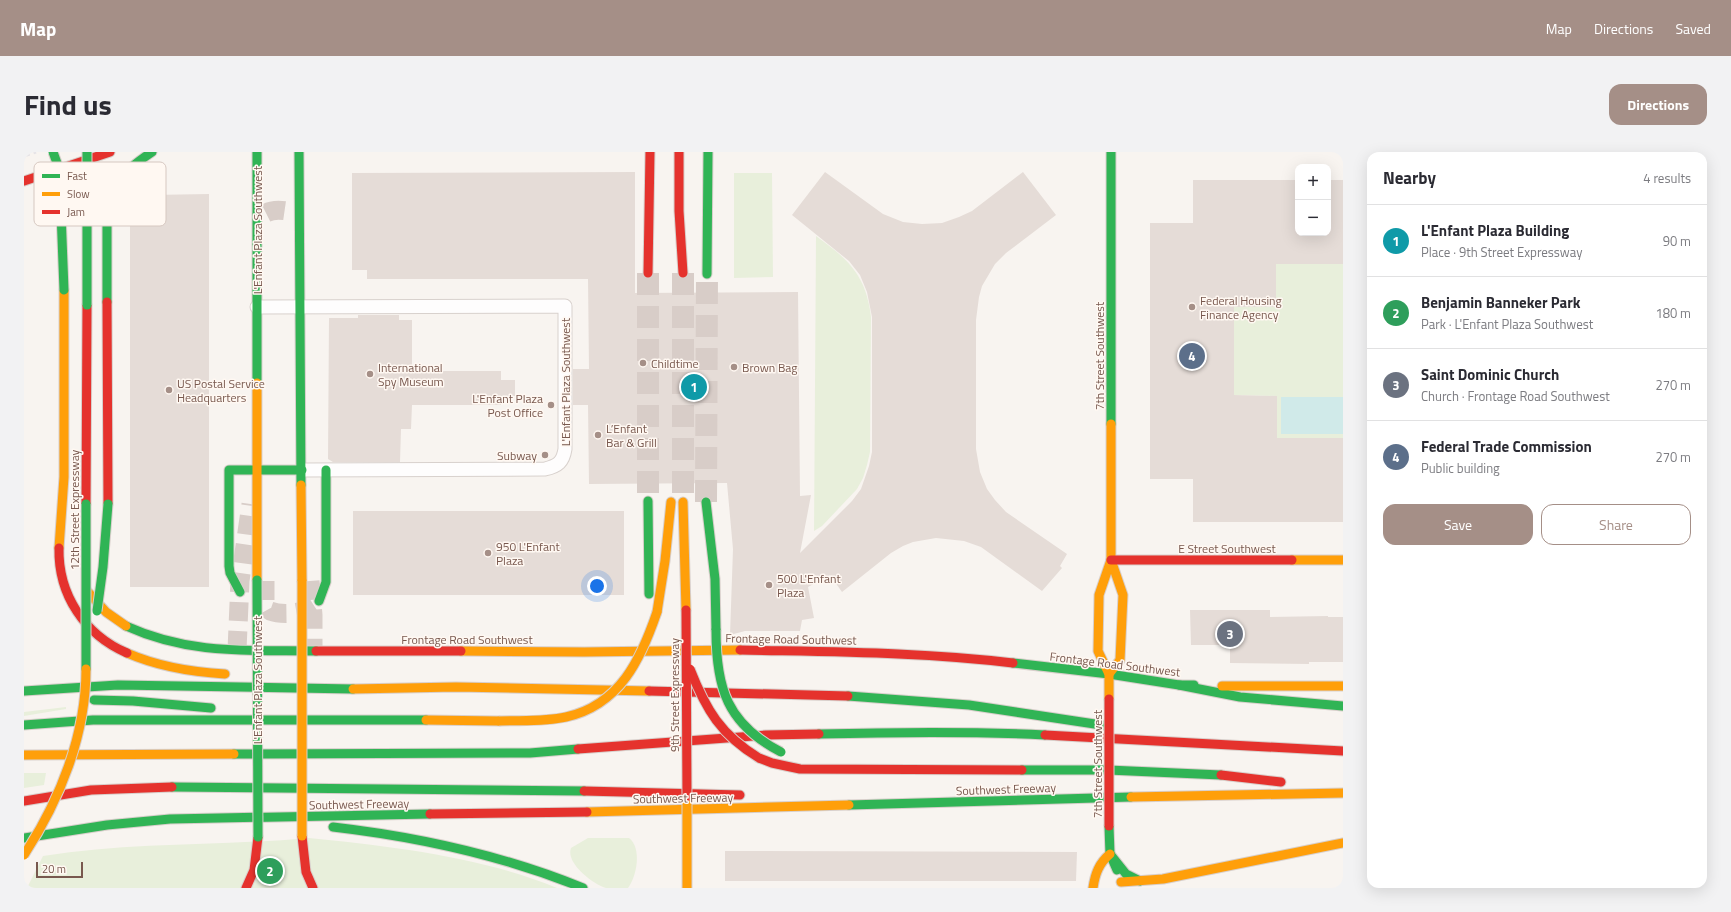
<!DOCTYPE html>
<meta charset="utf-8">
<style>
:root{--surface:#fff;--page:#f2f2f3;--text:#2b2b33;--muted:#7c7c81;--line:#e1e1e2;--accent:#a58f87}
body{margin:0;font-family:"Titillium Web",sans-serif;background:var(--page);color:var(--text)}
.controls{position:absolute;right:12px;top:12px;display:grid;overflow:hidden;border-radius:8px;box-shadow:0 4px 16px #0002}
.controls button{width:36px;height:36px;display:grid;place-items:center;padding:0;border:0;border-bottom:1px solid var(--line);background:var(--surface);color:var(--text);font:20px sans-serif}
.scale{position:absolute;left:12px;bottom:10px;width:47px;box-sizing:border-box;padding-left:4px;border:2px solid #78584e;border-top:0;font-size:11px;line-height:14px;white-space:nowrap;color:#78584e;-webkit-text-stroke:3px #fff8f2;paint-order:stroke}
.you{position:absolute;left:573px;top:434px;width:14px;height:14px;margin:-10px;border:3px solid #fff;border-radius:50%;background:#1a73e8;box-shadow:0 0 0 6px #1a73e833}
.badge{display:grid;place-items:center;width:26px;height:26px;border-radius:50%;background:var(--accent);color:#fff;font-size:13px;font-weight:700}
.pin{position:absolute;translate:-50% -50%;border:2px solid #fff;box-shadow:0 1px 4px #0006}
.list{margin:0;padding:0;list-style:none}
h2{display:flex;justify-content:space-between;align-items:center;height:52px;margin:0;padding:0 16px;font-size:17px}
h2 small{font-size:13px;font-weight:400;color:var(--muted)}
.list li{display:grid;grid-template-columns:26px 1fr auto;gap:12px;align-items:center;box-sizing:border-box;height:72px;padding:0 16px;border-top:1px solid var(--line)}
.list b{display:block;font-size:15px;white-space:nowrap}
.list p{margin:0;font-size:13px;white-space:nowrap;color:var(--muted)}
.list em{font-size:13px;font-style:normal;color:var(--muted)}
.actions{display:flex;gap:8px;padding:12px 16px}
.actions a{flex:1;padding:9px 0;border:1px solid var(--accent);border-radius:12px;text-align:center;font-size:14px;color:var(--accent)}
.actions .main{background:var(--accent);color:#fff}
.map{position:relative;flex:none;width:1319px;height:736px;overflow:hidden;border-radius:12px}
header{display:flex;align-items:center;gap:24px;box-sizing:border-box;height:56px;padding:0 20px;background:var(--accent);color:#fff}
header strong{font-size:19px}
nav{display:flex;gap:22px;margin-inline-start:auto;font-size:14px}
.intro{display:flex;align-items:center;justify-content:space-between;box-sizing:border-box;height:96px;padding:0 24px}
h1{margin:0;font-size:28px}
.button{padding:10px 18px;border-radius:12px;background:var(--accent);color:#fff;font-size:14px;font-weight:700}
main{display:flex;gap:24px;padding:0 24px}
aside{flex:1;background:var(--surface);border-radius:12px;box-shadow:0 4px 16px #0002}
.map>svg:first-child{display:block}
.green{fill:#e8efdb}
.water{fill:#d0eae9}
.building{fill:#e5dcd7}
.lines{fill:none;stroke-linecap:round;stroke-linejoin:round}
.secondary-tunnel{stroke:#d8cdc8;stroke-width:19;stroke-dasharray:19 10;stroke-linecap:butt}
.highway-tunnel{stroke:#d8cdc8;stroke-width:22;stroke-dasharray:22 11;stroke-linecap:butt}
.street-casing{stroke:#d8d1cd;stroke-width:15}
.fast-casing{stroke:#d8cfcb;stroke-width:11}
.slow-casing{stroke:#d8cfcb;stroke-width:11}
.jam-casing{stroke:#d8cfcb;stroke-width:11}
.street{stroke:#fefdfd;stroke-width:13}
.fast{stroke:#30b455;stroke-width:9}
.slow{stroke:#ff9f0a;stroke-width:9}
.jam{stroke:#e5322d;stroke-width:9}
.rail{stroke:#e5e3e7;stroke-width:3;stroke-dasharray:6 4;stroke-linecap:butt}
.fast-bridge-casing{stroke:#d8cfcb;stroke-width:11;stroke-linecap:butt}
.slow-bridge-casing{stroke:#d8cfcb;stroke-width:11;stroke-linecap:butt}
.jam-bridge-casing{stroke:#d8cfcb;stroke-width:11;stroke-linecap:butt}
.fast-bridge{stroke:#30b455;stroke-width:9}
.slow-bridge{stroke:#ff9f0a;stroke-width:9}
.jam-bridge{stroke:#e5322d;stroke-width:9}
.poi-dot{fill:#a58f87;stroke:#fff8f2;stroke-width:1.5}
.labels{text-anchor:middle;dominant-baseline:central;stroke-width:3;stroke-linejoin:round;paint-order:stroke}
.street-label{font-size:12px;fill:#78584e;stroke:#fff8f2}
.poi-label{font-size:12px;fill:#78584e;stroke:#fff8f2;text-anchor:start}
.key{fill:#fff8f2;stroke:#d6c8c1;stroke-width:1}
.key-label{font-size:11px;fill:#78584e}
</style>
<header>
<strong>Map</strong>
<nav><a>Map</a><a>Directions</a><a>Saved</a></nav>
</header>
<div class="intro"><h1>Find us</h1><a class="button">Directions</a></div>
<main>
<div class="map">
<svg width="1319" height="736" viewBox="0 0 1319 736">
<rect width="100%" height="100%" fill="#f8f4f0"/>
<!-- green -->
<g class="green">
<polygon points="710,21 748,21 749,125 710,126"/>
<path d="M 792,84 C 824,107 842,123 847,165 L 846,300 L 843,313 L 839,326 L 833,337 L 798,374 L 790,379 Z"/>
<polygon points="1252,112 1319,112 1319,245 1257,245 1257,282 1319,282 1319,286 1253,286 1253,244 1210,243 1210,155 1252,155"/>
<polygon points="42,555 42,557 0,564 0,560"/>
<polygon points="0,621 22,621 20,633 0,636"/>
<path d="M 285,686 C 365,694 459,705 533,736 L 3,736 L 19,704 C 107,690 197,694 285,686 Z"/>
<path d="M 564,686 L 605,686 C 618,696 613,724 604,736 C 598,736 588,736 582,736 C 570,733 541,711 547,696 Z"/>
</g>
<!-- water -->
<rect class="water" x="1257" y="245" width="62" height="37"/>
<!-- building -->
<g class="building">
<polygon points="611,20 611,141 774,140 776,344 787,343 776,401 828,349 837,337 845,314 848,300 848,165 843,140 836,123 825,109 768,63 801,20 859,62 879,70 898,72 918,71 935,65 948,59 999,20 1032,63 982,101 971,112 958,134 955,145 952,168 952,297 956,320 963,337 971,348 982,360 1043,402 1036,414 1038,416 1018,439 957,395 940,389 912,386 889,390 879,394 867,401 818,440 806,423 784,435 790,466 778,468 776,479 721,479 706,483 709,397 703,331 565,332 564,253 549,253 549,217 565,217 564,127 343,127 343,118 328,118 328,21"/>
<polygon points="1169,28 1274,28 1274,81 1304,81 1304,28 1319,28 1319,112 1252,112 1252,155 1210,155 1210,243 1253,244 1253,286 1319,286 1319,370 1169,370 1169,327 1126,327 1126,71 1169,71"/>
<polygon points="106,41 127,41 127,43 185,42 185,435 106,435"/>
<polygon points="334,163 375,163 375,168 388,168 388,219 477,219 477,228 491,228 491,244 477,244 477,253 388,253 387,277 377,277 376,310 309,310 304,307 305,166 334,166"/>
<rect x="329" y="359" width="271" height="84"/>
<polygon points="1166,458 1246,458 1246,465 1304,464 1304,465 1319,465 1319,510 1285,510 1285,512 1206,511 1206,493 1167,493"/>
<polygon points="701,699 1053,700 1052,729 701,729"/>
</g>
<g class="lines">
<!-- secondary-tunnel -->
<g class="secondary-tunnel">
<path d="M 242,61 C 250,57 259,58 267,60"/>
<path d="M 241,429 L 241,450 L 246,459 C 260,464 282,461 293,452"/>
<polyline points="286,429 289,463 289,498"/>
<polyline points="213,498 216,429 227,352"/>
</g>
<!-- highway-tunnel -->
<g class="highway-tunnel">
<polyline points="624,121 624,349"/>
<polyline points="659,121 659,350"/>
<polyline points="682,350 683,122"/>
</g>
<!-- street casing -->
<g class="street-casing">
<path id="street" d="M 233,155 L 541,154 L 541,297 C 539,310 534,314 521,317 L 278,318"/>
</g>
<!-- fast casing -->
<g class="fast-casing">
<g id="fast">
<polyline points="233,0 233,231"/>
<polyline points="275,0 277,333"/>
<polyline points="1087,0 1087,272"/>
<polyline points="683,122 684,0"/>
<path d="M 83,150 L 83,54 C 89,28 107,14 128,0"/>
<polyline points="624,349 625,442"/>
<polyline points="682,350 691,427 692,478"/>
<polyline points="216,440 206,421 205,414 205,318 278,318"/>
<polyline points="295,449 302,430 302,318"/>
<path d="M 102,474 C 166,503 224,498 292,499"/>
<polyline points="989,511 1085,522 1155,533 1170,533"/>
<polyline points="1155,533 1216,545 1319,554"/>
<polyline points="0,539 94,533 329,537"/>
<polyline points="824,544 945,553 1084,574"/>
<polyline points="70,548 109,549 187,556"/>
<polyline points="0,573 69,568 402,568"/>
<path d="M 795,582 C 871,580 946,579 1021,583"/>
<polyline points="210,602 506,601 554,597"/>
<polyline points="998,618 1084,618 1197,623"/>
<polyline points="148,635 560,639"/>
<polyline points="825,653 1107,645"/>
<polyline points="1085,674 1086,702 1093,718"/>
<path d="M 309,675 C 395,685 478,703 559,736"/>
<polyline points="0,686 83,673 146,667 406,662"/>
<polyline points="1086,702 1102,722 1116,729"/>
</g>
</g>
<!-- slow casing -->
<g class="slow-casing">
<g id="slow">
<polyline points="233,231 233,428"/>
<polyline points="277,333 278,429"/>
<polyline points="659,350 662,458"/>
<polyline points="35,396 40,325 40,138"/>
<polyline points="1268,408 1319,408"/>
<polyline points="63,439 82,460 102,474"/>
<polyline points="633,460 641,409 647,350"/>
<polyline points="437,499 560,500 716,498"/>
<path d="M 103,501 C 135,515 167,520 201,522"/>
<polyline points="1085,522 1096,508 1099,443 1087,408"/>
<polyline points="1198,534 1319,534"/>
<polyline points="329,537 432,535 625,539"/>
<polyline points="1085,547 1085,522 1074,499 1075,443 1087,408 1087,272"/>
<polyline points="402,568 475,569"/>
<polyline points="0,603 210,602"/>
<polyline points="1107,645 1319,641"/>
<polyline points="563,660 825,653"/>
<polyline points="1097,730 1139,727 1319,691"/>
<path d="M 1069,736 C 1071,722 1075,711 1086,702"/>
</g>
</g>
<!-- jam casing -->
<g class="jam-casing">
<g id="jam">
<polyline points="655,0 655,59 659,121"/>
<polyline points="0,29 86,0"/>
<polyline points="624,121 626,0"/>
<polyline points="83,150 84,352"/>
<polyline points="62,352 63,153"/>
<path d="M 35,396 C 34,443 61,483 103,501"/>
<polyline points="1087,408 1268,408"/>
<path d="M 716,498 C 807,500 899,500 989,511"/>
<polyline points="292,499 437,499"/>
<polyline points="625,539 824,544"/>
<polyline points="1021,583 1319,599"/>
<polyline points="554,597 742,583 795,582"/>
<polyline points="735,606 748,611 776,617 998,618"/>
<polyline points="1197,623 1257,630"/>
<polyline points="560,639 716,643"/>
<polyline points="0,649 67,638 148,635"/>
<polyline points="406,662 563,660"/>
<polyline points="278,684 282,720 289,736"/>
<polyline points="222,736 230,718 234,685"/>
</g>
</g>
<!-- street -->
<use href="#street" class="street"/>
<!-- fast -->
<use href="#fast" class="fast"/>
<!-- slow -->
<use href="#slow" class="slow"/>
<!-- jam -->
<use href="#jam" class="jam"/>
<!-- rail -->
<polyline class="rail" points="0,4 12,0"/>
<!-- fast-bridge casing -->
<g class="fast-bridge-casing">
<g id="fast-bridge">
<polyline points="29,0 33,11 36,34 40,138"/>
<polyline points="63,0 63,153"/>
<polyline points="62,352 62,517"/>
<polyline points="233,428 234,685"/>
<polyline points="73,459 79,415 84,352"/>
<path d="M 692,478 C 692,536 703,572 757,600"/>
</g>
</g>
<!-- slow-bridge casing -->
<g class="slow-bridge-casing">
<g id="slow-bridge">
<polyline points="278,429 278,684"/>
<path d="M 475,569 C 497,568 520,570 542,565 C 596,553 617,507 633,460"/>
<polyline points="663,645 663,736"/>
<path d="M 0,703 C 36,648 62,583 62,517"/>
</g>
</g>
<!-- jam-bridge casing -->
<g class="jam-bridge-casing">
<g id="jam-bridge">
<polyline points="662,458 663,645"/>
<path d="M 666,517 C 682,558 697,583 735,606"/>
<polyline points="1085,547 1085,674"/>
</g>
</g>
<!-- fast-bridge -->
<use href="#fast-bridge" class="fast-bridge"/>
<!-- slow-bridge -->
<use href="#slow-bridge" class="slow-bridge"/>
<!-- jam-bridge -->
<use href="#jam-bridge" class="jam-bridge"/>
</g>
<!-- markers -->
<g class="poi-dot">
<circle cx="1168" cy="155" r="4"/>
<circle cx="619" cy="211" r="4"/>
<circle cx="710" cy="215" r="4"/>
<circle cx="346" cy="222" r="4"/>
<circle cx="145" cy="238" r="4"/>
<circle cx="527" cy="253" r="4"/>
<circle cx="574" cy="283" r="4"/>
<circle cx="521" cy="303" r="4"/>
<circle cx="464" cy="401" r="4"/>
<circle cx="745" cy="433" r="4"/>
</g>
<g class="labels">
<!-- street labels -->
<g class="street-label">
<text transform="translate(233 78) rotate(-90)">L'Enfant Plaza Southwest</text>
<text transform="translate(1075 204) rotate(-90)">7th Street Southwest</text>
<text transform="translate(541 230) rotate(-90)">L'Enfant Plaza Southwest</text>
<text transform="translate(50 358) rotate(-90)">12th Street Expressway</text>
<text x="1203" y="396">E Street Southwest</text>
<text x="443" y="487">Frontage Road Southwest</text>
<text transform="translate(767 487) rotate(1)">Frontage Road Southwest</text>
<text transform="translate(1091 512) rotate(7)">Frontage Road Southwest</text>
<text transform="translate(233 528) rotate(-90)">L'Enfant Plaza Southwest</text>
<text transform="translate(650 543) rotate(-90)">9th Street Expressway</text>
<text transform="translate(1073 612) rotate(-90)">7th Street Southwest</text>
<text transform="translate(982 637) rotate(-2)">Southwest Freeway</text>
<text transform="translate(659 646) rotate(-1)">Southwest Freeway</text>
<text transform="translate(335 652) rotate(-1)">Southwest Freeway</text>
</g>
<!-- poi labels -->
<g class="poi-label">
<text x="1176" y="148">Federal Housing<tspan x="1176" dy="14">Finance Agency</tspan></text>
<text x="627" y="211">Childtime</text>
<text x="354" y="215">International<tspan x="354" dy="14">Spy Museum</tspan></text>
<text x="718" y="215">Brown Bag</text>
<text x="153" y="231">US Postal Service<tspan x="153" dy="14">Headquarters</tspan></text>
<text x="519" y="246" text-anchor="end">L'Enfant Plaza<tspan x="519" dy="14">Post Office</tspan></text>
<text x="582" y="276">L’Enfant<tspan x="582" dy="14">Bar &amp; Grill</tspan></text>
<text x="513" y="303" text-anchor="end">Subway</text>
<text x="472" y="394">950 L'Enfant<tspan x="472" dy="14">Plaza</tspan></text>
<text x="753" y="426">500 L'Enfant<tspan x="753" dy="14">Plaza</tspan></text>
</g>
</g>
<!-- legend -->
<rect x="10" y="10" width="132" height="64" rx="6" class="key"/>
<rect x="18" y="22" width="18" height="4" fill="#30b455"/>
<rect x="18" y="40" width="18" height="4" fill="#ff9f0a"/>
<rect x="18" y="58" width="18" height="4" fill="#e5322d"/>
<g class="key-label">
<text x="43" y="28">Fast</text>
<text x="43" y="46">Slow</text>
<text x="43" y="64">Jam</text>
</g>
</svg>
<div class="controls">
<button>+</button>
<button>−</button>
</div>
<div class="scale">20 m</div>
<div class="you"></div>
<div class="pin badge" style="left:670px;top:235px;background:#0f9aa8">1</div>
<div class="pin badge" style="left:246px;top:719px;background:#2e9e5b">2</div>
<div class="pin badge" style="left:1206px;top:482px;background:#6b7280">3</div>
<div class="pin badge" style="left:1168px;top:204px;background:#5c6f8a">4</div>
</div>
<aside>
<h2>Nearby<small>4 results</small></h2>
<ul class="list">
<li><span class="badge" style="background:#0f9aa8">1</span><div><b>L'Enfant Plaza Building</b><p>Place · 9th Street Expressway</p></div><em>90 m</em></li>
<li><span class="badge" style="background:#2e9e5b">2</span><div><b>Benjamin Banneker Park</b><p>Park · L'Enfant Plaza Southwest</p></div><em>180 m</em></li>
<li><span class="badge" style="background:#6b7280">3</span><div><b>Saint Dominic Church</b><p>Church · Frontage Road Southwest</p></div><em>270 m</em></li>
<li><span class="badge" style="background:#5c6f8a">4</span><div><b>Federal Trade Commission</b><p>Public building</p></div><em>270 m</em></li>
</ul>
<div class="actions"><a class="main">Save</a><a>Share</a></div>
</aside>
</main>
